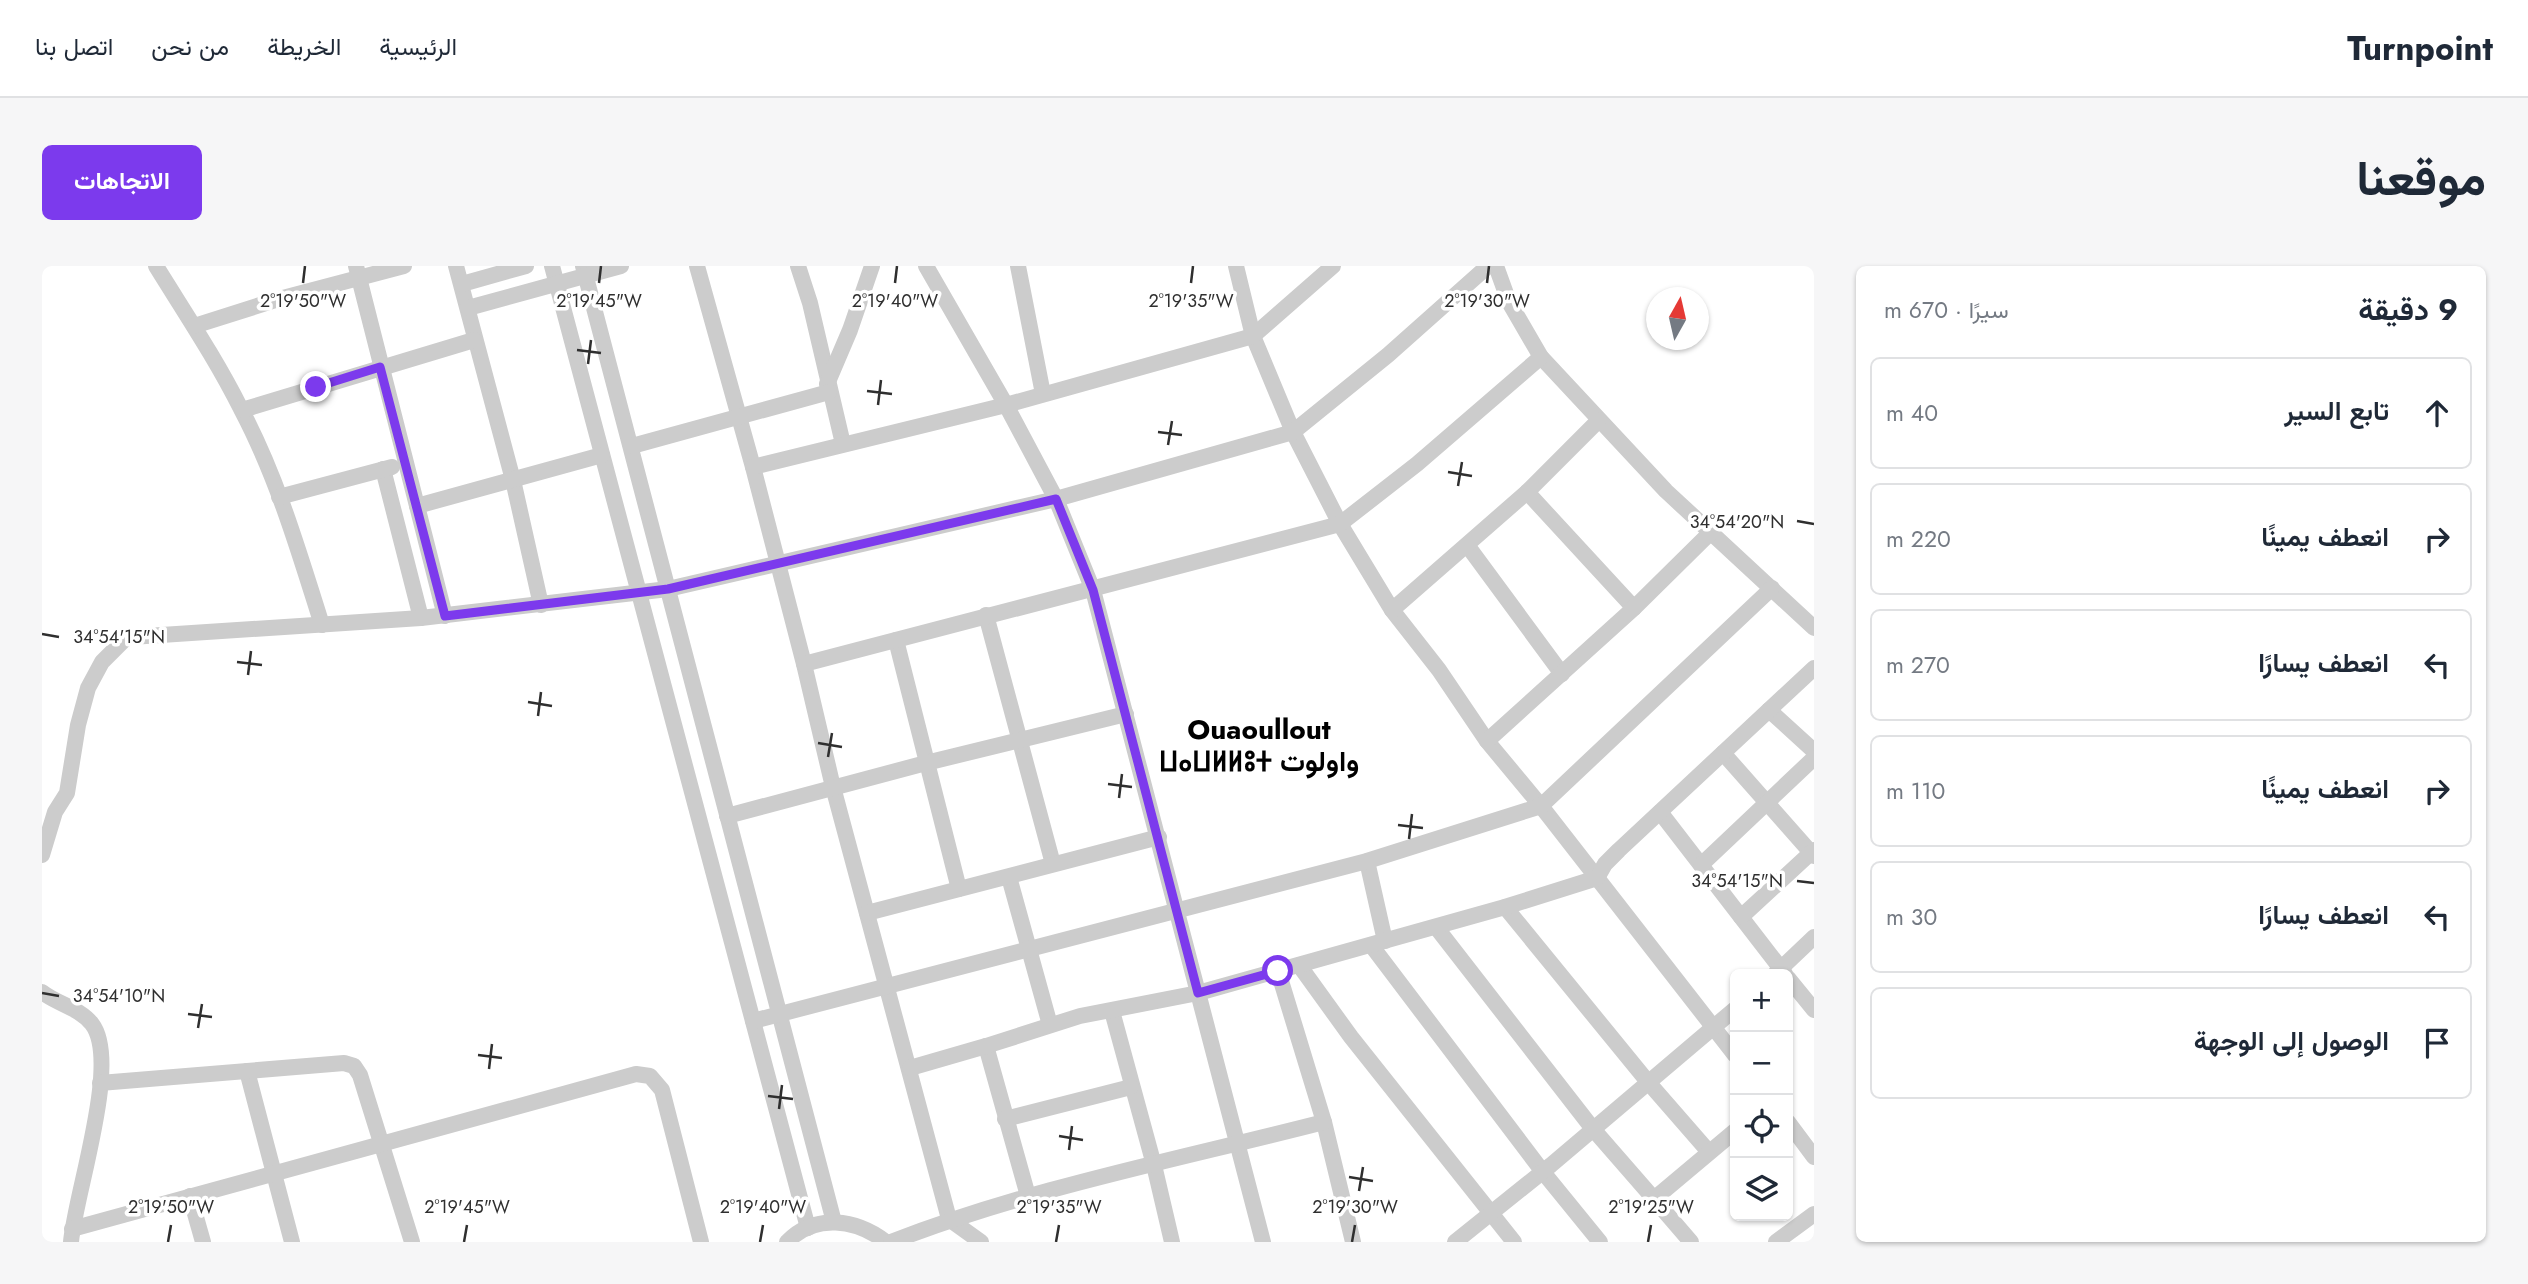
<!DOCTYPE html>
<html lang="ar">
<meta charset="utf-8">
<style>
:root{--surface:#fff;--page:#f6f6f7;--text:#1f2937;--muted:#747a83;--line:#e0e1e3;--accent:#7c3aed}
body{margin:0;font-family:Jost,Vazirmatn,"Noto Sans Tifinagh",sans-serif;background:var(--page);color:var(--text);direction:rtl}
.controls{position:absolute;right:21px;bottom:21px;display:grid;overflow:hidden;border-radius:10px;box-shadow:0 2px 5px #0004}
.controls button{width:63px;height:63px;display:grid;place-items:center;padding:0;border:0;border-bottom:2px solid var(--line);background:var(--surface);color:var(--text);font:35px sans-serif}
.compass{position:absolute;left:1604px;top:21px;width:63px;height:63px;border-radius:50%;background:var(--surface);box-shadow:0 2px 5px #0004;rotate:8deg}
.stop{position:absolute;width:21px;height:21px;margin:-16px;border:5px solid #7c3aed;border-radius:50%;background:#fff}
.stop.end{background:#7c3aed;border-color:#fff;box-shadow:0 2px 7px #0008}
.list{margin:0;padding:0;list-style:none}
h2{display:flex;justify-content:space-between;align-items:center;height:91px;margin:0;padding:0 28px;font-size:30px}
h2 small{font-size:23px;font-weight:400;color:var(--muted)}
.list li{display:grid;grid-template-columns:46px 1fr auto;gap:21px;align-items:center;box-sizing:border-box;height:112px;margin:0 14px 14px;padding:0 14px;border:2px solid var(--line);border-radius:10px}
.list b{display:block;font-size:26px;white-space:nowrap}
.list em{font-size:23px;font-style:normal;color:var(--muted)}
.icon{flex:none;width:38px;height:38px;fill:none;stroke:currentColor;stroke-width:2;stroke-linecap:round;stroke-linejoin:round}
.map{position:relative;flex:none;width:1772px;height:976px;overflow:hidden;direction:ltr;border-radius:10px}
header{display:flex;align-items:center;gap:42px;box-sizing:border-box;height:98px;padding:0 35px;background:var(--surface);border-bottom:2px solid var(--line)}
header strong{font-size:33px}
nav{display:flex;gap:38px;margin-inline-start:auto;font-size:24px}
.intro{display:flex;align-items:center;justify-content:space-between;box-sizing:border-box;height:168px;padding:0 42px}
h1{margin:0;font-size:49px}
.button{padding:18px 32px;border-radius:10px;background:var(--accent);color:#fff;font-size:24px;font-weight:700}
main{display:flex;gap:42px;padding:0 42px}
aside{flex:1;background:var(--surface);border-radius:10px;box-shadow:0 2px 5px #0004}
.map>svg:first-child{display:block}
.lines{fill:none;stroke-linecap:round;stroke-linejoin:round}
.street{stroke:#ccc;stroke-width:16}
.route{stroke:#7c3aed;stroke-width:9}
.ticks{fill:none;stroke:#2f2f2f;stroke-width:2.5}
.labels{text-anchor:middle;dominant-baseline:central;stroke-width:7;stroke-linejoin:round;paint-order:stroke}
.quarter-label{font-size:28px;font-weight:bold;fill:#000;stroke:#fff}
.ticks-label{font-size:18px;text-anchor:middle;fill:#2f2f2f;stroke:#fff;stroke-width:7;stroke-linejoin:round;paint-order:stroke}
</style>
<header>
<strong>Turnpoint</strong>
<nav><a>الرئيسية</a><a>الخريطة</a><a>من نحن</a><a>اتصل بنا</a></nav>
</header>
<div class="intro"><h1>موقعنا</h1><a class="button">الاتجاهات</a></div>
<main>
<aside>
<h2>9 دقيقة<small>سيرًا · 670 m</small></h2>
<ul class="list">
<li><svg class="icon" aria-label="ahead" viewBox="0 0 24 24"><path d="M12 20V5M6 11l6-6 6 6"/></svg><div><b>تابع السير</b></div><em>40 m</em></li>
<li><svg class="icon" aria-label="right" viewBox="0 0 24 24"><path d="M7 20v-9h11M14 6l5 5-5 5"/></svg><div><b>انعطف يمينًا</b></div><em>220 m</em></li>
<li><svg class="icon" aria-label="left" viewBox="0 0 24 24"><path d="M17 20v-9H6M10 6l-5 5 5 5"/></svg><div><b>انعطف يسارًا</b></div><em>270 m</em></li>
<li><svg class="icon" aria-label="right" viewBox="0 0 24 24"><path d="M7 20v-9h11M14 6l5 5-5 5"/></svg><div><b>انعطف يمينًا</b></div><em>110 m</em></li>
<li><svg class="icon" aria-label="left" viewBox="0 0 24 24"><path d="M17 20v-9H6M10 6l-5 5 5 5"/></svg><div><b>انعطف يسارًا</b></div><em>30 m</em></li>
<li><svg class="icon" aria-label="arrive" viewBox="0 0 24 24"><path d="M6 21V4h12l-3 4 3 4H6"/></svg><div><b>الوصول إلى الوجهة</b></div></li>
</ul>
</aside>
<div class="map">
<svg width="1772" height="976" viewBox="0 0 1772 976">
<rect width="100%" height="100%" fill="#fff"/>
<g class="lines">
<!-- street -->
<g class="street">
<path d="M 114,0 C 143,47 174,93 199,143 C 235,211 257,286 280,359"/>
<polyline points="314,0 403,350"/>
<polyline points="414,0 471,214 499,339"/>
<polyline points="510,0 766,962"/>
<polyline points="541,0 792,956"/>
<polyline points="655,0 711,201 762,398 791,521 907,953 939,976"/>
<polyline points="756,0 768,37 801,178"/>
<polyline points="884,0 964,139 1014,233 1051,324 1221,976"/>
<polyline points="976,0 1001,128"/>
<polyline points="1194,0 1211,70 1251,166 1298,258 1350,344 1397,404 1445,475 1499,540 1693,789"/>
<polyline points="1454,0 1467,36 1499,91 1624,225 1772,362"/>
<polyline points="420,18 484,0"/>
<polyline points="426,42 579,0"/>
<polyline points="152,60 237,33 362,0"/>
<polyline points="785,118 808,64 830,0"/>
<polyline points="200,144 432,74"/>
<polyline points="590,180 787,126"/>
<polyline points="711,201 964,139 1211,70 1291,0"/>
<polyline points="341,203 379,352"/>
<polyline points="1485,226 1592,342"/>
<polyline points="237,231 350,201"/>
<polyline points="375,240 560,189"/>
<polyline points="1425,279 1520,408"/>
<polyline points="1350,344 1485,226 1557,154"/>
<polyline points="944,349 1011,598"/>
<polyline points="854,374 917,623"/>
<polyline points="762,398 1298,258 1375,198 1499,91"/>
<polyline points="1727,444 1772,485"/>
<polyline points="1445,475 1592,342 1668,267"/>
<polyline points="1681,487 1772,590"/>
<polyline points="1618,546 1743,708"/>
<polyline points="685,550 884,497 1084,448"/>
<polyline points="0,589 13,546 25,527 36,459 46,422 60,396 82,374 89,371 379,352 626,323 1014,233 1251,166 1346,89 1446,0"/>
<polyline points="1325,595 1343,675"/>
<polyline points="1659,599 1772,492"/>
<polyline points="967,611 1008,759"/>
<polyline points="1463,641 1606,816 1667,886"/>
<polyline points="825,647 1117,571"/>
<polyline points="1699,651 1772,584"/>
<polyline points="1394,661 1551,863 1612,933"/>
<polyline points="1329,679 1501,906 1558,976"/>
<polyline points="1257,699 1309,771 1472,976"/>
<polyline points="1236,705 1282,856 1311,976"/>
<polyline points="1733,708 1772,671"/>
<polyline points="1746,712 1772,744"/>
<path d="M 0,726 C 15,738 38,742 50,758 C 79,796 33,928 29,976"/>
<polyline points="1070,745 1112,899 1130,976"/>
<polyline points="711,755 1325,595 1499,540 1730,322"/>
<polyline points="944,780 986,930"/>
<polyline points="868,802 944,780 1038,750 1156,727 1463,641 1555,612 1563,598 1577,584 1772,402"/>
<polyline points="205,805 250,976"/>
<polyline points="58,817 302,797 312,800 318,809 370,976"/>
<polyline points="963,853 1089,821"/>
<polyline points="1746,856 1772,891"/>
<polyline points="148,930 161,976"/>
<polyline points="30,963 594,808 608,810 620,824 659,976"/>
<path d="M 745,976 C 773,947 814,953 844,976"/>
<path d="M 849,976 C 988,922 1138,893 1282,856"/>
<polyline points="1413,976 1509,899 1693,743"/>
<polyline points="1649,976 1612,933 1693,865"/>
<polyline points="1734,976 1772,948"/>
</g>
</g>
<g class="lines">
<!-- route -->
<polyline class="route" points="274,121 338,101 403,350 626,323 1014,233 1051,324 1156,727 1236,705"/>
</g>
<!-- ticks -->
<path class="ticks" d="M 261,17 L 263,0M 557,17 L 559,0M 853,17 L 855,0M 1149,17 L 1151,0M 1445,17 L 1447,0M 535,84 L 559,87M 546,98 L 549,74M 825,125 L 850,128M 836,139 L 839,114M 1116,166 L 1140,169M 1126,179 L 1130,155M 1406,206 L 1430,210M 1416,220 L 1420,196M 1755,255 L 1772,258M 0,368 L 17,371M 195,396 L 220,399M 206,409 L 209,385M 486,436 L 510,440M 496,450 L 499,426M 776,477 L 800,481M 786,491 L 790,467M 1066,518 L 1090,521M 1077,532 L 1080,508M 1356,559 L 1381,562M 1367,573 L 1370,548M 1755,615 L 1772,617M 0,727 L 17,730M 146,748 L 170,751M 156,762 L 160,738M 436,789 L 460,792M 447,803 L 450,778M 726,830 L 751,833M 737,843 L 740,819M 1017,870 L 1041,874M 1027,884 L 1030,860M 1307,911 L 1331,915M 1317,925 L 1321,901M 126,976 L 129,959M 422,976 L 425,959M 718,976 L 721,959M 1014,976 L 1017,959M 1310,976 L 1313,959M 1606,976 L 1609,959"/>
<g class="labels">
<!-- quarter labels -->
<g class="quarter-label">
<text x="1217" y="463">Ouaoullout<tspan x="1217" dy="32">ⵡⴰⵡⵍⵍⵓⵜ واولوت</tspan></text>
</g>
</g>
<g class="ticks-label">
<text x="261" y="41">2°19'50"W</text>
<text x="557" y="41">2°19'45"W</text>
<text x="853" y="41">2°19'40"W</text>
<text x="1149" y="41">2°19'35"W</text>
<text x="1445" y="41">2°19'30"W</text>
<text x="1695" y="262">34°54'20"N</text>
<text x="77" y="377">34°54'15"N</text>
<text x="1695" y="621">34°54'15"N</text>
<text x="77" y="736">34°54'10"N</text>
<text x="129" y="947">2°19'50"W</text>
<text x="425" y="947">2°19'45"W</text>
<text x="721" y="947">2°19'40"W</text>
<text x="1017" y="947">2°19'35"W</text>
<text x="1313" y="947">2°19'30"W</text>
<text x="1609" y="947">2°19'25"W</text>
</g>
</svg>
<div class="controls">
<button>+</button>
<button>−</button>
<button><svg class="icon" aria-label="locate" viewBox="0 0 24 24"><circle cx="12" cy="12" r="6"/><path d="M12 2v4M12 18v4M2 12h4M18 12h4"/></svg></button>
<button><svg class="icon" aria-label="layers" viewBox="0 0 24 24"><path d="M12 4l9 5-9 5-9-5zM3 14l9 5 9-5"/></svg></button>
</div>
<svg class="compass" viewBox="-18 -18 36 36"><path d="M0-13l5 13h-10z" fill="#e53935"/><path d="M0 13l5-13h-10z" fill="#747a83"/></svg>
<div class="stop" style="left:1236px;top:705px"></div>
<div class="stop end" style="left:274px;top:121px"></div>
</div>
</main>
